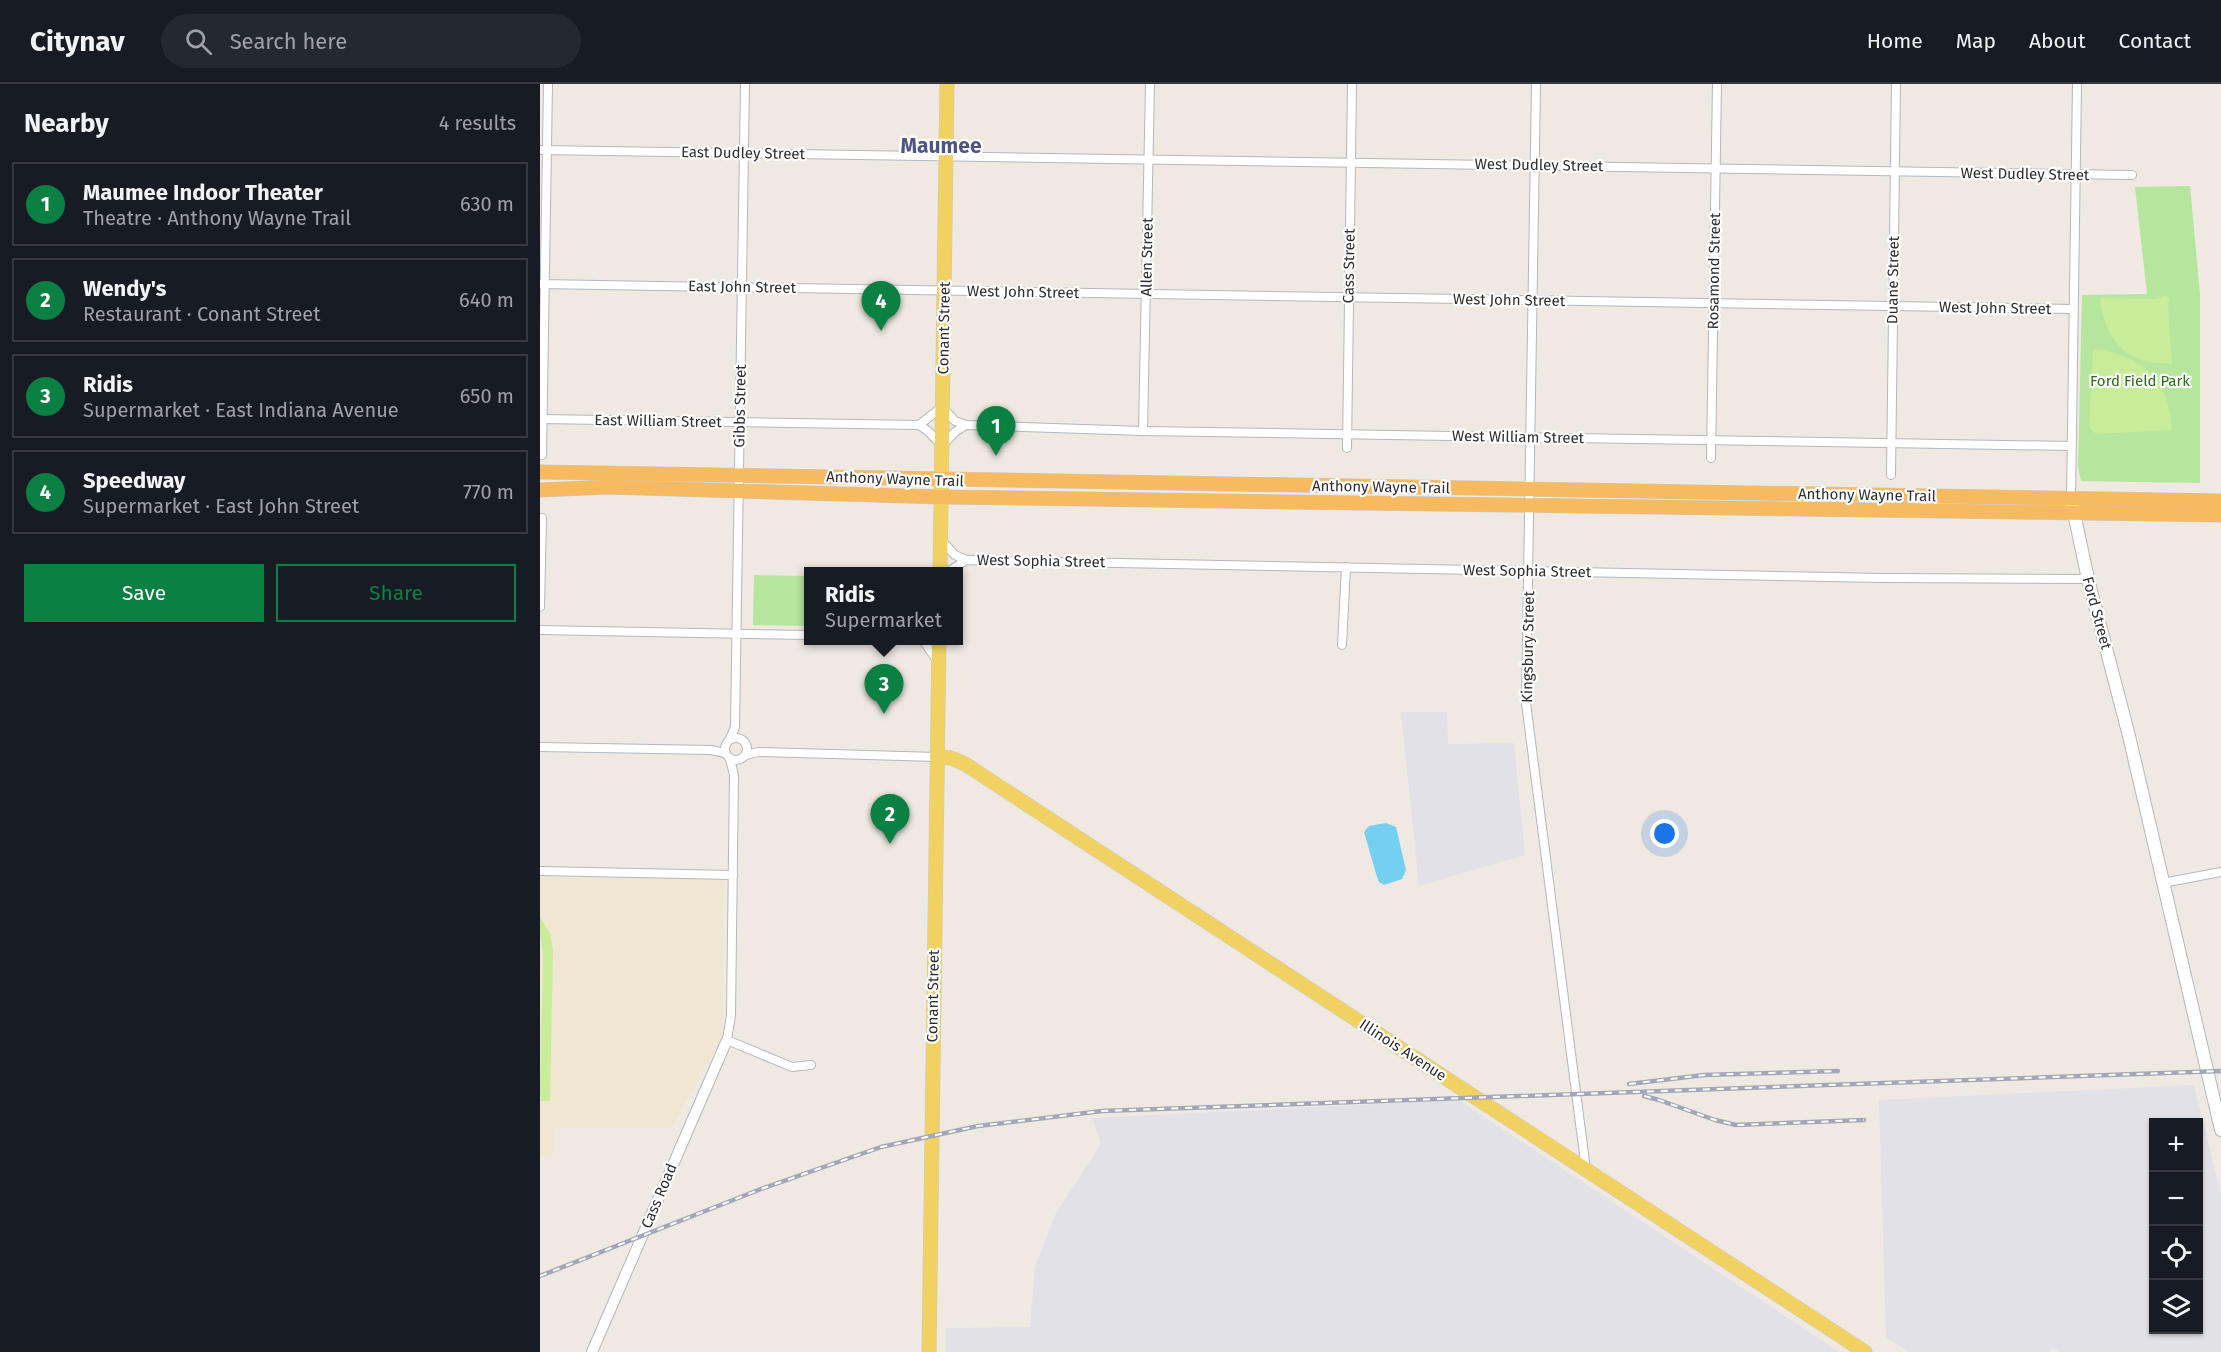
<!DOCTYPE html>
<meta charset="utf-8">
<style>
:root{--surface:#171b24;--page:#242831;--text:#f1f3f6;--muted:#9ea1a6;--line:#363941;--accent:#0b8043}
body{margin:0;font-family:"Fira Sans",sans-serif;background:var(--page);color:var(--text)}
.controls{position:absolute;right:18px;bottom:18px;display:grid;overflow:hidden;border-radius:0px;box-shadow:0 2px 4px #0004}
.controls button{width:54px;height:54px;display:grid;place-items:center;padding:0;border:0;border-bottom:2px solid var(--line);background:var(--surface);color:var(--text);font:30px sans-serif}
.you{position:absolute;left:1125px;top:750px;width:21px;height:21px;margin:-15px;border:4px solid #fff;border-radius:50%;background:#1a73e8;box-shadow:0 0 0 9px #1a73e833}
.badge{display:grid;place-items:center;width:39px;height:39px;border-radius:50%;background:var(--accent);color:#fff;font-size:20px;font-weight:700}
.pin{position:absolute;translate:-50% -50px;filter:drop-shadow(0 2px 3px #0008)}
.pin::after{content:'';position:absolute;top:32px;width:21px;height:18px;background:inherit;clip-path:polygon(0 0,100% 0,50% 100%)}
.popup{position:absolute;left:264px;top:483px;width:159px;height:78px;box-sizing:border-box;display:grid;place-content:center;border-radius:0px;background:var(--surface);filter:drop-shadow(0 2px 4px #0005);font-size:20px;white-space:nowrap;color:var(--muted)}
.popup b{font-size:22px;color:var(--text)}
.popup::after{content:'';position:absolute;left:50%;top:100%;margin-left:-12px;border:12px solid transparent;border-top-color:var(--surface)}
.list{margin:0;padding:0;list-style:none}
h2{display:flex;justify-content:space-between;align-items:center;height:78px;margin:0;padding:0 24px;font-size:26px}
h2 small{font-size:20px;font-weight:400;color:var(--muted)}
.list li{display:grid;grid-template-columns:39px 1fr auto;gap:18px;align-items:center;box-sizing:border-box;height:84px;margin:0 12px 12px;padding:0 12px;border:2px solid var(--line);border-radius:0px}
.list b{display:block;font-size:22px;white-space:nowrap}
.list p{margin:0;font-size:20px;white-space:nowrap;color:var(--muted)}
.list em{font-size:20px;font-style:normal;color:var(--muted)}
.actions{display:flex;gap:12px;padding:18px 24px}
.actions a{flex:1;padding:14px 0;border:2px solid var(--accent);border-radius:0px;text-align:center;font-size:21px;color:var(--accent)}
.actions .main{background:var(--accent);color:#fff}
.icon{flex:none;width:33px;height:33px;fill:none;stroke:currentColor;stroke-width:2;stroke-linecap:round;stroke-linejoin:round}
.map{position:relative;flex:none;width:1681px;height:1268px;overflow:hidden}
header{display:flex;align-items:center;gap:36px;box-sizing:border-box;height:84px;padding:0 30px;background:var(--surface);border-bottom:2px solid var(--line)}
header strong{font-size:28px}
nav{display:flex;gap:33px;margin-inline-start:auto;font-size:21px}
.search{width:420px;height:54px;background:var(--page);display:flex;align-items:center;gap:15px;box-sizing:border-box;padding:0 21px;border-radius:33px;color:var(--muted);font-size:22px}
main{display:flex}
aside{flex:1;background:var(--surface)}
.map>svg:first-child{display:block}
.industrial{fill:#e3e1e8;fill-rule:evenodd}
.education{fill:#f0e6d1}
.green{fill:#b6e59e}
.pitch{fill:#c9ec9a}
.water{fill:#75cff0}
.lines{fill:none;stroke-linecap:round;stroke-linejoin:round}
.minor-casing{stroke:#b4b7c1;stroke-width:10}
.tertiary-casing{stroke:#b4b7c1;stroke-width:12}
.secondary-casing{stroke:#b4b7c1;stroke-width:14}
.primary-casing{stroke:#c9c9c9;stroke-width:15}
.trunk-casing{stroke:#c9c9c9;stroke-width:15}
.minor{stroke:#fff;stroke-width:8}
.tertiary{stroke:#fff;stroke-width:10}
.secondary{stroke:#fff;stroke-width:12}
.primary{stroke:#f2d163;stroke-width:14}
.trunk{stroke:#f8ba60;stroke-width:14}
.rail-casing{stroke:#a3a6b8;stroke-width:4.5}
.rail{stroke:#fff;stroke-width:2;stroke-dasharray:7;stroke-linecap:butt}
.labels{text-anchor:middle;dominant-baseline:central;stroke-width:4.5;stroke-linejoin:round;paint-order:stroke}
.street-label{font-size:15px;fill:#2e2e2e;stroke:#fff}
.park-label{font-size:15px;fill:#2c6e1b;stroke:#fff}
.district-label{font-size:21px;font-weight:bold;fill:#4d5680;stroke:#fff}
</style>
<header>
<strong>Citynav</strong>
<div class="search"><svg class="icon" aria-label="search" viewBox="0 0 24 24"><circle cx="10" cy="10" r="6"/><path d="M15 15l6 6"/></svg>Search here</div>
<nav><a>Home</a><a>Map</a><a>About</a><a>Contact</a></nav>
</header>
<main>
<aside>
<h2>Nearby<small>4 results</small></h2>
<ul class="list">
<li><span class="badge">1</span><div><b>Maumee Indoor Theater</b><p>Theatre · Anthony Wayne Trail</p></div><em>630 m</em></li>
<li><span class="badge">2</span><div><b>Wendy's</b><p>Restaurant · Conant Street</p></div><em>640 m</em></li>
<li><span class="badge">3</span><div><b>Ridis</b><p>Supermarket · East Indiana Avenue</p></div><em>650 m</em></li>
<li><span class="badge">4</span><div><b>Speedway</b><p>Supermarket · East John Street</p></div><em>770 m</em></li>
</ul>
<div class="actions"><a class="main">Save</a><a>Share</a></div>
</aside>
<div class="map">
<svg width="1681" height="1268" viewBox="0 0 1681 1268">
<rect width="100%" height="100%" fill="#efe9e1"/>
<!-- industrial -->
<g class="industrial">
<polygon points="861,628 907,628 908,660 974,659 985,771 879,802"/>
<path d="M 1654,1001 L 1681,1110 L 1681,1268 L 1519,1268 L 1513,1264 L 1510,1268 L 1369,1268 L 1346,1253 L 1339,1016 ZM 1658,1038 L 1658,1246 L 1614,1246 L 1614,1038 Z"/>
<polygon points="919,1016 1299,1268 406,1268 406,1244 490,1243 495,1183 515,1131 561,1060 552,1034"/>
</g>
<!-- education -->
<polygon class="education" points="0,793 184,795 182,953 131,1044 14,1044 14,1070 0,1075"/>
<!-- green -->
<g class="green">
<polygon points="1650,102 1660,210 1660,399 1541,397 1538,383 1542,211 1607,210 1595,103"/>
<polygon points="214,491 269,492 269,542 213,541"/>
</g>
<!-- pitch -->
<g class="pitch">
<path d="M 1626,211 L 1630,215 L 1628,223 L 1632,280 C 1623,279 1612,279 1603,277 C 1576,268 1562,241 1560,214 L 1616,215 Z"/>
<path d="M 1553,265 C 1603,271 1629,295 1632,346 L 1556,350 L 1549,343 Z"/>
<polygon points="0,833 10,850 13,865 10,1017 1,1017 0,1003 3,870 0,850"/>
</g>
<!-- water -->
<polygon class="water" points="846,739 856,743 866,786 862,795 844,801 839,798 837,793 824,748 829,742"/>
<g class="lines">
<!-- minor casing -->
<g class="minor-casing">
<g id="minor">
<polyline points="996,0 986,619 1046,1086"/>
<polyline points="0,66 1592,91"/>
<polyline points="0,200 1533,225"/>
<polyline points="0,335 379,341 402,323 415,337 426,341 603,347 1531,362"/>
<polyline points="379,341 388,347 402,362 415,348 426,341"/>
<polyline points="603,347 610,0"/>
<polyline points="807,364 812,0"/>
<polyline points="2,371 8,0"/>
<polyline points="1171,374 1177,0"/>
<polyline points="1351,391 1356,0"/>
<polyline points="1531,415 1537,0"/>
<polyline points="401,456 415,471 426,476"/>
<polyline points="408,488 426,476 1342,494 1548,495"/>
<polyline points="0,523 2,434"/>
<polyline points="0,546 269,551"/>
<polyline points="383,556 398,578"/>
<polyline points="802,561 806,483"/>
<circle cx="196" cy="665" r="11"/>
<polyline points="190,655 195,643 205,0"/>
<polyline points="0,663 171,666 185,669"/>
<polyline points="206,671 218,668 397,673"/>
<polyline points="190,675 194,691 191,931 187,956 252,983 271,981"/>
<polyline points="0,787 193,791"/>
<polyline points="1623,799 1681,788"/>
</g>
</g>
<!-- tertiary casing -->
<g class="tertiary-casing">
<polyline id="tertiary" points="52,1268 187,956"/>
</g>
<!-- secondary casing -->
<g class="secondary-casing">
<polyline id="secondary" points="1531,415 1548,495 1589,652 1681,1046"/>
</g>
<!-- primary casing -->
<g class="primary-casing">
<g id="primary">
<polyline points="400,488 407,0"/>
<polyline points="397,673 411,674 425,680 1325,1268"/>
<polyline points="389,1268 399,556"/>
</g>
</g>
<!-- trunk casing -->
<g class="trunk-casing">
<g id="trunk">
<polyline points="0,388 1681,417"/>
<polyline points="0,406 68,403 401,413 1681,431"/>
</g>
</g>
<!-- minor -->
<use href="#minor" class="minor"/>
<!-- tertiary -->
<use href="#tertiary" class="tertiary"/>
<!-- secondary -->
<use href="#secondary" class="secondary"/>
<!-- primary -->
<use href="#primary" class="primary"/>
<!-- trunk -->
<use href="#trunk" class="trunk"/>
<!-- rail casing -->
<g class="rail-casing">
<g id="rail">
<polyline points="1089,1000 1164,991 1298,987"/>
<polyline points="1104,1012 1119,1016 1175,1036 1196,1041 1324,1036"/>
<polyline points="0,1192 221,1105 341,1063 438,1042 562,1027 1681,987"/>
</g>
</g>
<!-- rail -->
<use href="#rail" class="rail"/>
</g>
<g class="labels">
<!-- street labels -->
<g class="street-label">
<text transform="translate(203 69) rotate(1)">East Dudley Street</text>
<text transform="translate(999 81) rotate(1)">West Dudley Street</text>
<text transform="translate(1485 90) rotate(1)">West Dudley Street</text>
<text transform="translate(607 173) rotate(-89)">Allen Street</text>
<text transform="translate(809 182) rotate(-89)">Cass Street</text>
<text transform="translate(1174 187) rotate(-89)">Rosamond Street</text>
<text transform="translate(1353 196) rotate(-89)">Duane Street</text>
<text transform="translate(202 203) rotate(1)">East John Street</text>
<text transform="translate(483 208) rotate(1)">West John Street</text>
<text transform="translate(969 216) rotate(1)">West John Street</text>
<text transform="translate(1455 224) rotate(1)">West John Street</text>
<text transform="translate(404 244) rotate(-89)">Conant Street</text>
<text transform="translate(200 322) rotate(-89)">Gibbs Street</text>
<text transform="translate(118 337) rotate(1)">East William Street</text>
<text transform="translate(978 353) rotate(1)">West William Street</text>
<text transform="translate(355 395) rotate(2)">Anthony Wayne Trail</text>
<text transform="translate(841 403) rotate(1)">Anthony Wayne Trail</text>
<text transform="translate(1327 411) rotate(1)">Anthony Wayne Trail</text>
<text transform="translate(501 477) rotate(1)">West Sophia Street</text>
<text transform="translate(987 487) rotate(1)">West Sophia Street</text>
<text transform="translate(1557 529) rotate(75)">Ford Street</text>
<text transform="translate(988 563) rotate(-89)">Kingsbury Street</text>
<text transform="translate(393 912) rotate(-89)">Conant Street</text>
<text transform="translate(863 966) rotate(33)">Illinois Avenue</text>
<text transform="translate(119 1112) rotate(-67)">Cass Road</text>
</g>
<!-- park labels -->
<g class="park-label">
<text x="1600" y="297">Ford Field Park</text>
</g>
<!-- district labels -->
<g class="district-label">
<text x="401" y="62">Maumee</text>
</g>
</g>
</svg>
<div class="controls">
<button>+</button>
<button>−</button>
<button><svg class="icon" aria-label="locate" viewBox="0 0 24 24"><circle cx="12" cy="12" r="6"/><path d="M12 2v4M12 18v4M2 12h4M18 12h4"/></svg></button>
<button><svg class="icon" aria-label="layers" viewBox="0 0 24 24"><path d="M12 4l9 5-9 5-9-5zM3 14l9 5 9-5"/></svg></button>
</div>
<div class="you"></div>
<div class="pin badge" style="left:456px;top:372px">1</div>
<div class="pin badge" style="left:350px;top:760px">2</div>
<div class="pin badge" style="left:344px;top:630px">3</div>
<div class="popup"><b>Ridis</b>Supermarket</div>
<div class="pin badge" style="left:341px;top:247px">4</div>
</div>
</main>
